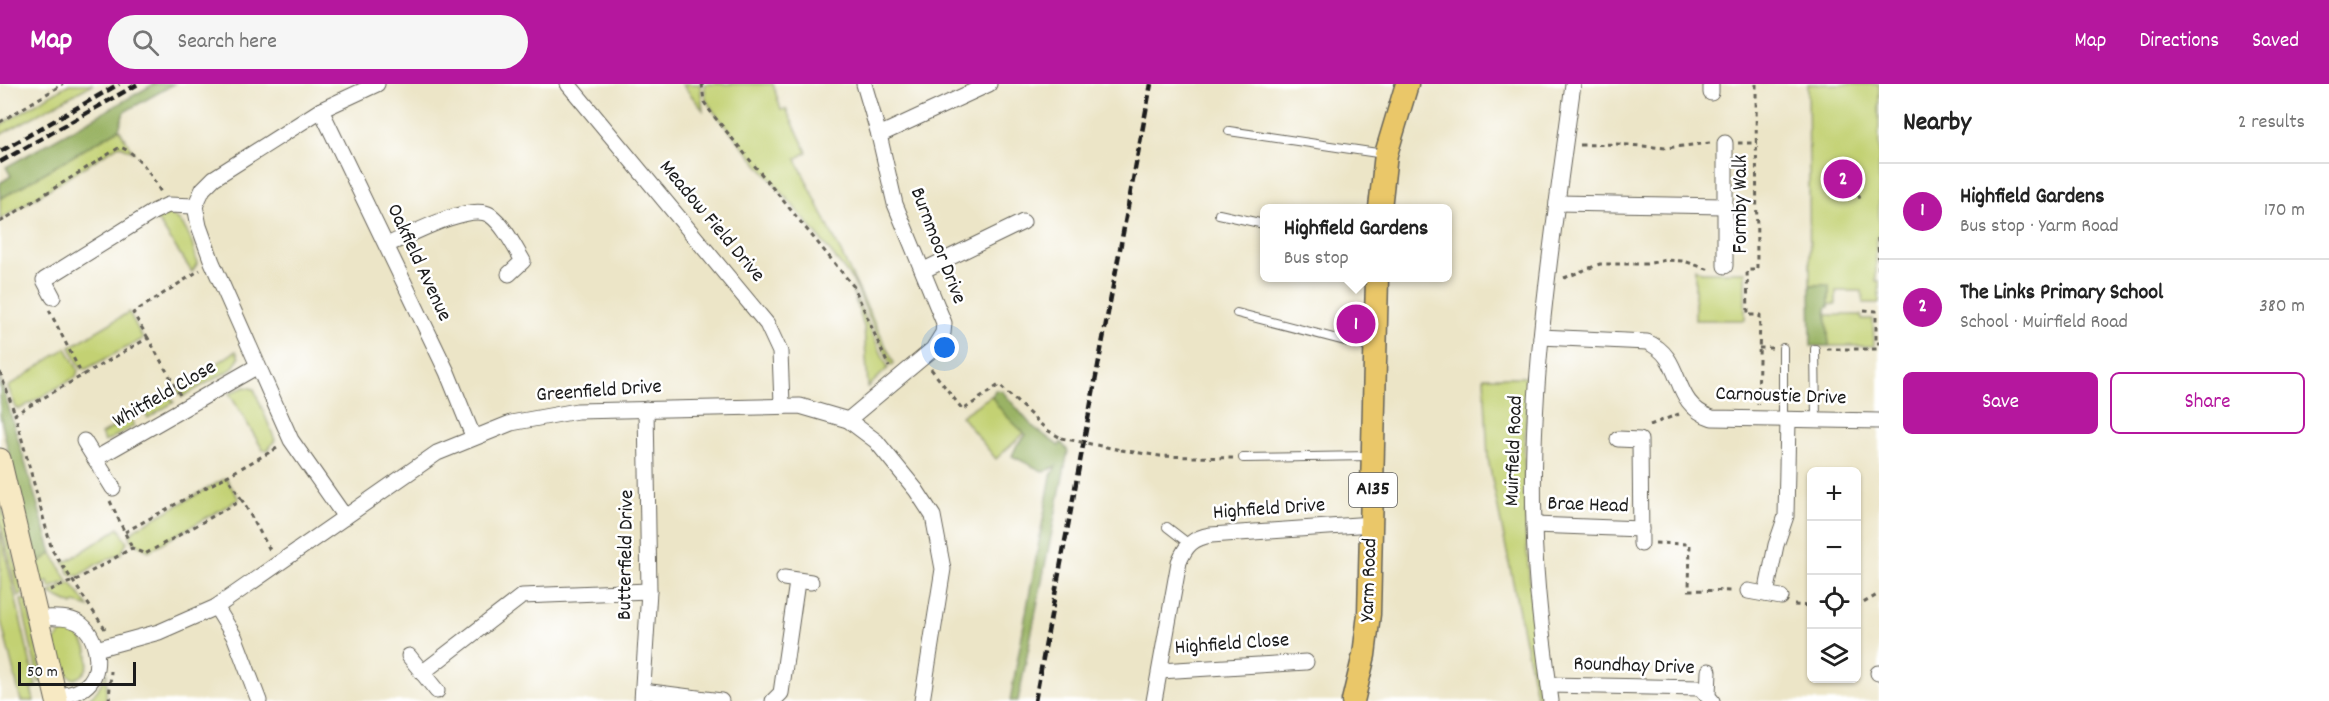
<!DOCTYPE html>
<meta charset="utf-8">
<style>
:root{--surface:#fff;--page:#f6f6f6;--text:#222;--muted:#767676;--line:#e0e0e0;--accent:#b5179e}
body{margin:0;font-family:Dekko,sans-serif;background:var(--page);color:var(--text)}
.controls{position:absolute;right:18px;bottom:18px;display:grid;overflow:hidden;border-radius:9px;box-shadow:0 2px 4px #0004}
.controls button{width:54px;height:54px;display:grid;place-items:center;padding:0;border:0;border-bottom:2px solid var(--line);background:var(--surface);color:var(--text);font:30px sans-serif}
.scale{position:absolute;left:18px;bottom:15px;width:118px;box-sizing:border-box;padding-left:6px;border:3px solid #1c1c1c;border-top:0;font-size:16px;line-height:21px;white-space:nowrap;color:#1c1c1c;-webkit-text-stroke:4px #fff;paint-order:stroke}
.you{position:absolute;left:945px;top:264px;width:21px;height:21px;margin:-15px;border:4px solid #fff;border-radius:50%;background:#1a73e8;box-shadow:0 0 0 9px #1a73e833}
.badge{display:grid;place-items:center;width:39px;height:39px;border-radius:50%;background:var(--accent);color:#fff;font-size:20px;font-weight:700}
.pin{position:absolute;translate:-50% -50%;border:3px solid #fff;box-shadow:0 2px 6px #0006}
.popup{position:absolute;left:1260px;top:120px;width:192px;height:78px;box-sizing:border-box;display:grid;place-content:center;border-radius:9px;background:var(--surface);filter:drop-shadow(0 2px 4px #0005);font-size:20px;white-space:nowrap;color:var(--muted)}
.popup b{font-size:22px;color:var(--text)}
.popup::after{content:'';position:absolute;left:50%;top:100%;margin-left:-12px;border:12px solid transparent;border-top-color:var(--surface)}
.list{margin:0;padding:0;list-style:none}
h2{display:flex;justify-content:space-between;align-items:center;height:78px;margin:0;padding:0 24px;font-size:26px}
h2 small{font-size:20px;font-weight:400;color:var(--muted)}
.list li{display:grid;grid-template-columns:39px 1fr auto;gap:18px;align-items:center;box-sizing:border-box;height:96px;padding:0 24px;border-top:2px solid var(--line)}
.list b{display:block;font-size:22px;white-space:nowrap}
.list p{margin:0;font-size:20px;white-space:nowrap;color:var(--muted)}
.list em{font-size:20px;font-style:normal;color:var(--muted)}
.actions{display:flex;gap:12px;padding:18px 24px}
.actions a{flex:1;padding:14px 0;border:2px solid var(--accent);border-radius:9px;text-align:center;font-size:21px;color:var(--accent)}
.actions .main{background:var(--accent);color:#fff}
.icon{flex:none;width:33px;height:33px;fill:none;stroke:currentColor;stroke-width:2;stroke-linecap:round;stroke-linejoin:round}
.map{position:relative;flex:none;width:1879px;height:617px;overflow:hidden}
header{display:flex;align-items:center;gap:36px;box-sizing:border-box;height:84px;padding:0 30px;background:var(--accent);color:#fff}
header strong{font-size:28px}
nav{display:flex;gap:33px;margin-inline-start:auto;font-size:21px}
.search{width:420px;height:54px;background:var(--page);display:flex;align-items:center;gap:15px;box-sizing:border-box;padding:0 21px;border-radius:33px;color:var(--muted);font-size:22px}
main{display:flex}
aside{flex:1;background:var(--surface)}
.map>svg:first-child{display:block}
.green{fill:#c3d173;stroke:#707648;stroke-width:1.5}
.forest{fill:#9ab365;stroke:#5b6840;stroke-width:1.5}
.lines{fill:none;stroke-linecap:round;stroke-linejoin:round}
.lane-casing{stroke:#656258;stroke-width:10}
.street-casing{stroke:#656258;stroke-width:17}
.secondary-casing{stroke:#656258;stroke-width:23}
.primary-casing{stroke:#656258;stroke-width:25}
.path{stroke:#656258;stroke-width:3;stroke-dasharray:4.5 4.5;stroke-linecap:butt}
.lane{stroke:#fff;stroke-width:8}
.street{stroke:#fff;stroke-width:15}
.secondary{stroke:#f7e9c3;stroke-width:21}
.primary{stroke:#eac769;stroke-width:22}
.rail{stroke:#1c1c1c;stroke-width:4.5;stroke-dasharray:9 4.5;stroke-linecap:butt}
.path-bridge{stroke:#656258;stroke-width:3;stroke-dasharray:4.5 4.5;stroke-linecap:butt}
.labels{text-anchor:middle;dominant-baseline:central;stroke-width:5;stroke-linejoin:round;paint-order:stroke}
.shield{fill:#fff;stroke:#606060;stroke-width:1.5}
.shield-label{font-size:20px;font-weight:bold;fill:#1c1c1c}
.street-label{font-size:21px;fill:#1c1c1c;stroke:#fff}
</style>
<header>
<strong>Map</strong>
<div class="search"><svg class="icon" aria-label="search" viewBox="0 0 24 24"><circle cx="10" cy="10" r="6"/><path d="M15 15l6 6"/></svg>Search here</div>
<nav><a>Map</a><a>Directions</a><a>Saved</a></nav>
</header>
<main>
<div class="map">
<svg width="1879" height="617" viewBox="0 0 1879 617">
<rect width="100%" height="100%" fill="#fff"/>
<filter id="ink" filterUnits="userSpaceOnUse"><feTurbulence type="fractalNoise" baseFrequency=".0167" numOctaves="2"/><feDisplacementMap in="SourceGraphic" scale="12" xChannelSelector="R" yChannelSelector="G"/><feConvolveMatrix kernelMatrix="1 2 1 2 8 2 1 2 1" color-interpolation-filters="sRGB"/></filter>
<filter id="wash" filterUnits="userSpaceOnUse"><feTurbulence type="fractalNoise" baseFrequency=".008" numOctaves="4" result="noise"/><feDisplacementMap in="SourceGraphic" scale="24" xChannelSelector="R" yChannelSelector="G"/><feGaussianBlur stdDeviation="1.35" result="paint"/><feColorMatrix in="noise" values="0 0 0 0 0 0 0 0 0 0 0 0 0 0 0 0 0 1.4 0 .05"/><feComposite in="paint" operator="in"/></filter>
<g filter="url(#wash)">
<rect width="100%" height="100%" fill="#ece5c7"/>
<!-- green -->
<g class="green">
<polygon points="69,0 93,0 0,51 0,41"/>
<polygon points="682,0 700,0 703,26"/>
<polygon points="704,0 773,0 781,26 786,25 807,68 796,75 894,279 891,282 853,197 815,148 714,28 706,16"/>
<polygon points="1808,0 1879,0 1879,154 1876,154 1876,197 1879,197 1879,219 1863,219 1862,207 1836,207 1836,220 1829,221 1829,201 1810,201"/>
<polygon points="119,45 133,68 119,61 0,136 0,115"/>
<path d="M 166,129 C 188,137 193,160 197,180 L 192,188 L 158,137 L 153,136 Z"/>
<polygon points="1695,184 1701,188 1745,188 1745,236 1695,236"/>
<polygon points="851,203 888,284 868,303 864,243"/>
<polygon points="129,228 143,255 86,285 81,284 70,263"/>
<polygon points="1826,231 1861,231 1862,235 1873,235 1874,262 1829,262"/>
<polygon points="66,264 78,286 76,293 20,325 16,324 8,303"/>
<polygon points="236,267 239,274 232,285 182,313 178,306"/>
<polygon points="1484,293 1529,293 1524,366 1526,454 1540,617 1537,617 1488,375"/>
<polygon points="245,303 254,305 275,356 268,366 263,366 229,309"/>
<polygon points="997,308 1032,342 996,375 961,332"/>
<polygon points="169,312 174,318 148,334 144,327"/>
<polygon points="130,334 134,342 105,358 101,350"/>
<polygon points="226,394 239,415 149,467 132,458 130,451 135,445"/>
<polygon points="0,414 23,511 18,512 0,437"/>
<polygon points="119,444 127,458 121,470 97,480 79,492 70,490 63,477 68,477"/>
<polygon points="0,446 36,603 31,604 34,617 21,617 0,533"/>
<polygon points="52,469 68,497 50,504 48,498 38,501 33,475 42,477"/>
<polygon points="71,499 89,523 75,519 73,521 48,509"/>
<polygon points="26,515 44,596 39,598 21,516"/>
<path d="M 66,546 L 72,546 C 88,556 98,587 74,595 L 60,587 L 54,559 L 59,551 Z"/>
<polygon points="107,588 106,617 86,617 97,607"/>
</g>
<!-- forest -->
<g class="forest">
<polygon points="154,0 174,0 124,28 119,45 0,115 0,99 11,92 6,83"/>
<polygon points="1810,201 1829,201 1829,223 1826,224 1829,262 1811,262"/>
<polygon points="0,295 52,469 38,479 33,475 0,331"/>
<path d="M 995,306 L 1002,307 L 1032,342 L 1059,362 L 1061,358 L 1068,367 L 1018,617 L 1010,617 L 1051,392 L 1056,382 L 1044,388 L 1012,372 L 1017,361 L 1026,351 C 1013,338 1001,329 992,313 Z"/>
</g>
</g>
<g filter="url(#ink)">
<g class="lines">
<!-- lane casing -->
<g class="lane-casing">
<g id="lane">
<polyline points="1229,47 1384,70"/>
<polyline points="1219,130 1264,140"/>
<polyline points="1237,229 1372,264"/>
<polyline points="1783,264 1783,336"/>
<polyline points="1815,265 1816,336"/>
<polyline points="1243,374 1370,372"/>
<polyline points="1167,443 1189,460"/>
</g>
</g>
<!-- street casing -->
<g class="street-casing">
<g id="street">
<polyline points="568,0 767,240 780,268 782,320"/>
<polyline points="1711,0 1711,9"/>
<polyline points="321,26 447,288 473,352"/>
<polyline points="879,51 989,0"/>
<polyline points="1557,119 1724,122"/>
<path d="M 387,161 C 408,152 470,118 490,131 C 504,141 514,162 523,177 L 509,190"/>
<polyline points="1725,182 1725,59"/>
<polyline points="924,186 1023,138"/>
<polyline points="53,213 44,196 153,128 168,121 195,122"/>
<path d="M 1541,253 L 1647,258 C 1686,274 1669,319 1712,334 L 1879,337"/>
<polyline points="848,336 933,265 943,249 944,239 895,120 879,51 864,0"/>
<polyline points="1618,355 1640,356 1641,460"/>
<polyline points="84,357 113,404"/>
<polyline points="95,375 256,283"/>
<polyline points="345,433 291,356 212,178 199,142 195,122 203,105 214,94 321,26 377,0"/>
<polyline points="1534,441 1641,445"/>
<polyline points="784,494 811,498"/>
<polyline points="1748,507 1781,513"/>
<polyline points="1766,510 1776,461 1786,432 1788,336"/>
<polyline points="216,523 235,554 259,617"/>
<path d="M 37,534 C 50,534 67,532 79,539 C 96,549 103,583 90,598 C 81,609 69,610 56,613"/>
<polyline points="96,565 159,548 216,523 437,369 511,339 577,327 800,322 848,336 876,357 916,406 933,432 943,485 922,617"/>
<polyline points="409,572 437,607"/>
<polyline points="1160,587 1306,578"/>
<polyline points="422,589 522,512 649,507"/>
<polyline points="1878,589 1879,589"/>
<polyline points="1549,601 1700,604 1712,617"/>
<polyline points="643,607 721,617"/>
<polyline points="1708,611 1709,587"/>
<polyline points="642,617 649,507 646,325"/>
<polyline points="773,617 781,609 797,498"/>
<path d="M 1154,617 L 1179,478 C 1186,461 1193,454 1211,451 L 1372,440"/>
<path d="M 1551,617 C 1543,558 1535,499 1534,440 C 1529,293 1554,145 1573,0"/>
</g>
</g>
<!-- secondary casing -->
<g class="secondary-casing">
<polyline id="secondary" points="0,375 57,617"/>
</g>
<!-- primary casing -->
<g class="primary-casing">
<g id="primary">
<polyline points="1380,124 1386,70 1407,0"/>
<polyline points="1353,617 1364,571 1369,530 1377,194"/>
</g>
</g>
<!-- path -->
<g class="path">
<polyline points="702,0 704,18 713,31 854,203 889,283"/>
<polyline points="1756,0 1757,186 1747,186 1748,231 1760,231 1758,321"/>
<polyline points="0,38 63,0"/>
<polyline points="1738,59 1757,59"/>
<polyline points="1580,61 1617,60 1666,64 1710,59"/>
<polyline points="1852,84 1860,116"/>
<path d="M 0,138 L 120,63 C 141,71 151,92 162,110"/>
<polyline points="1878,154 1879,189"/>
<polyline points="1564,194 1600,180 1646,180 1666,176 1684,177 1710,186"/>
<polyline points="49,226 82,291"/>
<polyline points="1864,226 1876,227 1876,259 1879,259"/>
<polyline points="148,254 133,229 200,186"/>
<polyline points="1759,264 1772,264"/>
<polyline points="1827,265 1879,265"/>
<polyline points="931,285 963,326 999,301 1047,346 1061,354"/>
<polyline points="0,288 15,330"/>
<polyline points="1650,341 1679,330"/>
<polyline points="1121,366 1160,372 1233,374"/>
<polyline points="242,416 227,392 279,363"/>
<polyline points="110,417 132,464"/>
<polyline points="125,448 227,392"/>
<polyline points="1655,459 1690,460 1689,506 1734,507"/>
<polyline points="50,506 78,495 132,464 145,470 242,416 270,466"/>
<polyline points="1794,521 1812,522"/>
<polyline points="1856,523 1879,510"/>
<polyline points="105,545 52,466 15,330 148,254 180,311"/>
<polyline points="109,617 111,587"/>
</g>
<!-- lane -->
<use href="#lane" class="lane"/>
<!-- street -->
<use href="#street" class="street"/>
<!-- secondary -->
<use href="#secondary" class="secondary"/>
<!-- primary -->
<use href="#primary" class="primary"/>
<!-- rail -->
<g class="rail">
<polyline points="1,67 119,0"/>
<polyline points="0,78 138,0"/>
<polyline points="1035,617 1151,0"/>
</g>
<!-- path-bridge -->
<polyline class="path-bridge" points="1061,354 1121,366"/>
</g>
</g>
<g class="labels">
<!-- shield labels -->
<rect class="shield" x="1349" y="389" width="48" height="34" rx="4.5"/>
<g class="shield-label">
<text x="1373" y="406">A135</text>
</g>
<!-- street labels -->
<g class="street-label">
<text transform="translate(1742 120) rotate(-90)">Formby Walk</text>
<text transform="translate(711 138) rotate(50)">Meadow Field Drive</text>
<text transform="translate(937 162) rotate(69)">Burnmoor Drive</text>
<text transform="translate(418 179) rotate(65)">Oakfield Avenue</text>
<text transform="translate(599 308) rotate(-4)">Greenfield Drive</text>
<text transform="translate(165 311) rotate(-30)">Whitfield Close</text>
<text transform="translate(1781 313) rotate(2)">Carnoustie Drive</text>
<text transform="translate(1515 367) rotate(-88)">Muirfield Road</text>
<text transform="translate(1588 422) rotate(2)">Brae Head</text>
<text transform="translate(1269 426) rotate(-4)">Highfield Drive</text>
<text transform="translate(627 471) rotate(-89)">Butterfield Drive</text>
<text transform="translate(1370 496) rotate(-88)">Yarm Road</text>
<text transform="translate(1232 561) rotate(-4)">Highfield Close</text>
<text transform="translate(1634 583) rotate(2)">Roundhay Drive</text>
</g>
</g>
</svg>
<div class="controls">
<button>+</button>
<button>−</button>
<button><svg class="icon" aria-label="locate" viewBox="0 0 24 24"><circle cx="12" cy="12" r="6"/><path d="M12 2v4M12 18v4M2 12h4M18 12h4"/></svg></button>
<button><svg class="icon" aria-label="layers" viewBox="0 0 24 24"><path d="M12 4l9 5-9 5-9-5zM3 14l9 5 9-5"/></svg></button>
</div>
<div class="scale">50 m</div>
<div class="you"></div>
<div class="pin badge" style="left:1356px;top:240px">1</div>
<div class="popup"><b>Highfield Gardens</b>Bus stop</div>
<div class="pin badge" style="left:1843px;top:95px">2</div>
</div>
<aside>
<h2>Nearby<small>2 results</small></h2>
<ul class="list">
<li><span class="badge">1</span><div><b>Highfield Gardens</b><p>Bus stop · Yarm Road</p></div><em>170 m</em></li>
<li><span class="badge">2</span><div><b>The Links Primary School</b><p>School · Muirfield Road</p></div><em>380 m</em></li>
</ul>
<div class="actions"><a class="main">Save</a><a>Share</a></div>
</aside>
</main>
